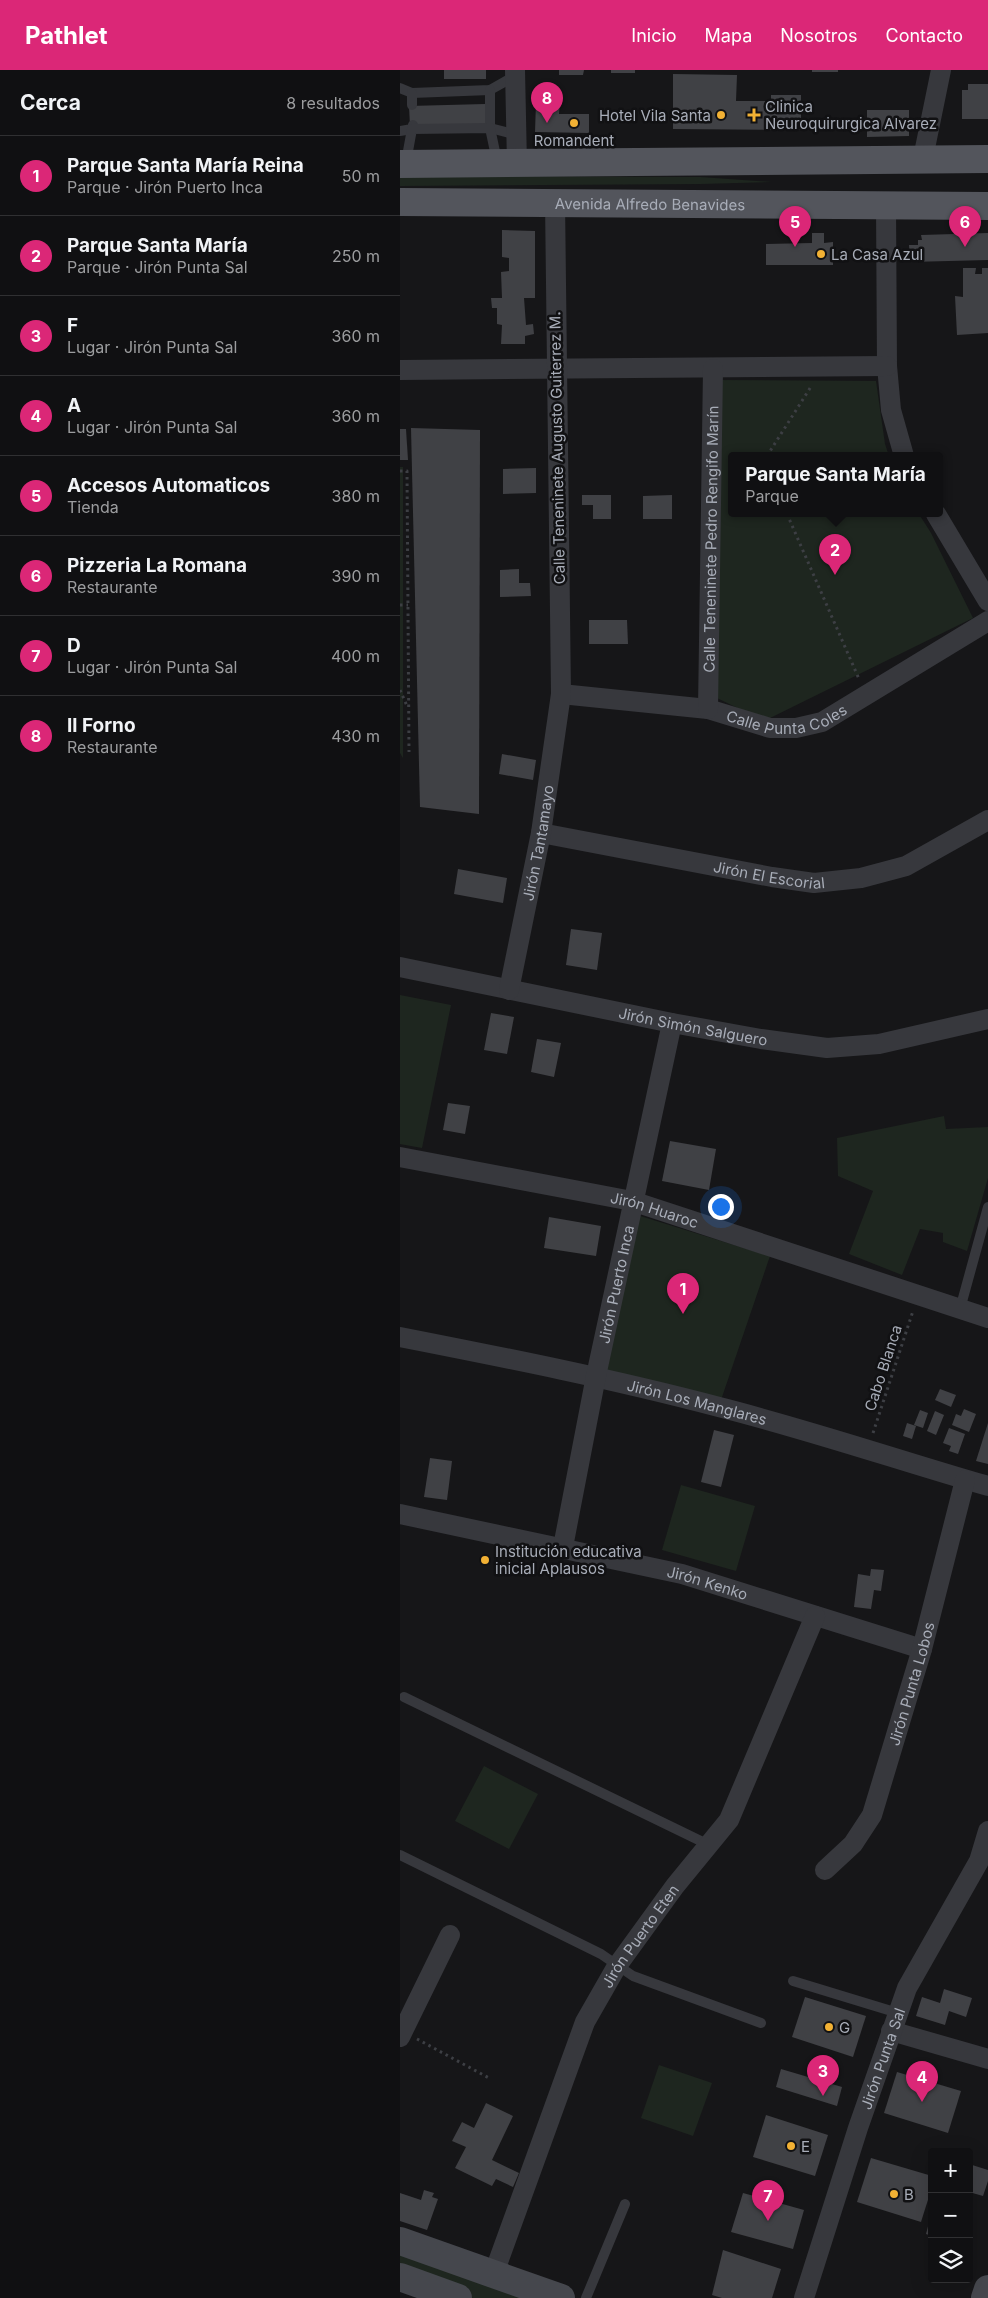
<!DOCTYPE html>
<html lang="es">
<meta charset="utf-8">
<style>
:root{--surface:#101012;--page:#1e1e20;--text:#f1f3f6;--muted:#9c9d9f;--line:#303032;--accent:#db2777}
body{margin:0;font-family:Inter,sans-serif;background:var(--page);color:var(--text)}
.controls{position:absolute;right:15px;bottom:15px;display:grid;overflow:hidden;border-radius:5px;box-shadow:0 5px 20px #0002}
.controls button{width:45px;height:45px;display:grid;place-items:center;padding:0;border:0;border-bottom:1px solid var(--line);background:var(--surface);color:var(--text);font:25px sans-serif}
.you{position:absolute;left:320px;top:1136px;width:18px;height:18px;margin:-12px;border:4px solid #fff;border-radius:50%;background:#1a73e8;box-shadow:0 0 0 8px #1a73e833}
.badge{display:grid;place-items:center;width:32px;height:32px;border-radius:50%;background:var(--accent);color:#fff;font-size:16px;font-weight:700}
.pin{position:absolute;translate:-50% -41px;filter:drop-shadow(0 1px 2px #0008)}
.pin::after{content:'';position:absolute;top:26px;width:18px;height:15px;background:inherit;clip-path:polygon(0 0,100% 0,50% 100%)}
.popup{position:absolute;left:328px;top:382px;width:215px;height:65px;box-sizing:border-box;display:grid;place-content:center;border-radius:5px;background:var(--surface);filter:drop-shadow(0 1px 4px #0005);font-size:16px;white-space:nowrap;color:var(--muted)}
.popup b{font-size:19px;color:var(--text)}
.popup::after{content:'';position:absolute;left:50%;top:100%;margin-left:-10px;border:10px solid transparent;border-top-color:var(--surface)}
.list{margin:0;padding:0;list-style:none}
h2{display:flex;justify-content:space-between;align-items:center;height:65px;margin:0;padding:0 20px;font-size:21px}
h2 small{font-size:16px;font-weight:400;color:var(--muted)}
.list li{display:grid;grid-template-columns:32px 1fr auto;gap:15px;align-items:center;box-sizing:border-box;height:80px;padding:0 20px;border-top:1px solid var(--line)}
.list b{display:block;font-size:19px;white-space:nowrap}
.list p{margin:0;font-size:16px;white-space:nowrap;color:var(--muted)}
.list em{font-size:16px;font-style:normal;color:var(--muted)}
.icon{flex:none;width:28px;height:28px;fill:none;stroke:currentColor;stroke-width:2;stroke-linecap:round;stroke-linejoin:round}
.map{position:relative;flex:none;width:588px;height:2228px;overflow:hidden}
header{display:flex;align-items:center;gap:30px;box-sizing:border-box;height:70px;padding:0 25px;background:var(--accent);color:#fff}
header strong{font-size:24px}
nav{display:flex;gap:28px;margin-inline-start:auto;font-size:18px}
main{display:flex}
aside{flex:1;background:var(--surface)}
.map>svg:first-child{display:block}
.green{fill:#1e261f}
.building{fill:#404145}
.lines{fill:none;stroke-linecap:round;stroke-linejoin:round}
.path{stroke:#3d3f44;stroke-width:3;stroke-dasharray:2.5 4;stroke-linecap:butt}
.lane{stroke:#37383d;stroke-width:10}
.street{stroke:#37383d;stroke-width:20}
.secondary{stroke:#45474d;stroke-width:28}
.primary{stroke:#53555c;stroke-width:28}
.poi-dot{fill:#f2b134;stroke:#111113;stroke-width:2}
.labels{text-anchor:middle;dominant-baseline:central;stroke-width:5;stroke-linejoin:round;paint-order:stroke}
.poi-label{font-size:15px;fill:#a8adb8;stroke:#111113;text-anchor:start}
.street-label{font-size:15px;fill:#a8adb8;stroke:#111113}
</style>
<header>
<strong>Pathlet</strong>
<nav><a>Inicio</a><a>Mapa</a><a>Nosotros</a><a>Contacto</a></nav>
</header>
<main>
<aside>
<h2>Cerca<small>8 resultados</small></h2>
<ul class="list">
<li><span class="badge">1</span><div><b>Parque Santa María Reina</b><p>Parque · Jirón Puerto Inca</p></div><em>50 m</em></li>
<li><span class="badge">2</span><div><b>Parque Santa María</b><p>Parque · Jirón Punta Sal</p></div><em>250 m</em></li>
<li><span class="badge">3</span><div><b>F</b><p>Lugar · Jirón Punta Sal</p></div><em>360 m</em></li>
<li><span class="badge">4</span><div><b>A</b><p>Lugar · Jirón Punta Sal</p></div><em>360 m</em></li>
<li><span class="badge">5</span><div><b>Accesos Automaticos</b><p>Tienda</p></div><em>380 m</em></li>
<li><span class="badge">6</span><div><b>Pizzeria La Romana</b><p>Restaurante</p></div><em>390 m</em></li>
<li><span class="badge">7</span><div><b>D</b><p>Lugar · Jirón Punta Sal</p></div><em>400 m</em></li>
<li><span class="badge">8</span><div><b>Il Forno</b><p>Restaurante</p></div><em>430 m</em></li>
</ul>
</aside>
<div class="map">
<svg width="588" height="2228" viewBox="0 0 588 2228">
<rect width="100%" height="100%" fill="#161618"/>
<!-- green -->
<g class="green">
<polygon points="0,106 301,107 372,112 301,114 0,116"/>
<polygon points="318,310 476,311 485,374 489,386 331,386 331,444 519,444 531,463 573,548 364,651 317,628"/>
<polygon points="0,397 3,397 3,688 0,683"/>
<polygon points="0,925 51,935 22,1078 0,1074"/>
<polygon points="544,1046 546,1059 588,1057 588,1108 567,1181 543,1172 543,1163 520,1159 502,1205 449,1184 473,1121 438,1106 437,1068"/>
<polygon points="237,1145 370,1186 321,1330 202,1302"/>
<polygon points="281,1415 355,1436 336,1501 262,1480"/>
<polygon points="84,1696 138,1724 109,1779 55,1751"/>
<polygon points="259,1995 312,2013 293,2066 241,2048"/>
<polygon points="0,2179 138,2228 73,2228 0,2201"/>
</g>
<!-- building -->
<g class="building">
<rect x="44" y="0" width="42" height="9"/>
<polygon points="159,0 184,0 183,5 159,5"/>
<rect x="211" y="0" width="24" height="3"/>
<rect x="412" y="0" width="26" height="2"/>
<polygon points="273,4 337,5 336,31 371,31 371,25 401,25 401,60 273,59"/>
<polygon points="568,14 588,14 588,49 562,49 562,20 568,20"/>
<polygon points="136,32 160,32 159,44 189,44 189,63 135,62"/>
<polygon points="85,34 85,54 10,56 9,36"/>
<polygon points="467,40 509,40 509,66 467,67"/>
<polygon points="102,160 135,161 135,228 124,228 126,255 133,254 134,264 125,266 125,274 101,274 102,255 97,254 97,238 92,238 91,228 102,228 101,202 109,201 109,188 102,187"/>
<polygon points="412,163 424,163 424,173 433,172 433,195 366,195 366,174 412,173"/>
<polygon points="588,163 588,190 510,192 509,175 518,175 518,170 522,170 521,165"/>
<polygon points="563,198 576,198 575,204 582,204 582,198 588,198 588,263 557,265 555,226 563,227"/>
<polygon points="11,358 80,360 79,744 20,737"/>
<polygon points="0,359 6,359 8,390 0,390"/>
<polygon points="136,398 136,423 103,424 103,399"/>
<polygon points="182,425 211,425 211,449 193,449 193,435 182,435"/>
<polygon points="272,425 272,449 243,449 243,426"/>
<polygon points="119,499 119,513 130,513 131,526 100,527 100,500"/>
<polygon points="189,550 227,550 228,574 189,574"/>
<polygon points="102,684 136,690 133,710 99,704"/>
<polygon points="58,799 107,808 103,833 54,824"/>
<polygon points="171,859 202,863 197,900 166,895"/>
<polygon points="91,943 114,947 107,984 84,980"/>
<polygon points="137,969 161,973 154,1007 131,1002"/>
<polygon points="48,1033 70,1036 65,1064 43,1060"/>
<polygon points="270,1071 316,1079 309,1120 262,1111"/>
<polygon points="149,1147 201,1156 196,1186 144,1178"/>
<polygon points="540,1319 556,1325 551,1337 535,1330"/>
<polygon points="564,1339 576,1344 569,1362 552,1355 556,1344 561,1346"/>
<polygon points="520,1340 528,1343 523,1358 514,1355"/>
<polygon points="535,1341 544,1345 536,1365 527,1361"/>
<polygon points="507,1353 516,1356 512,1369 503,1366"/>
<polygon points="588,1353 588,1394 576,1391"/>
<polygon points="549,1358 565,1364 558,1384 549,1381 551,1376 543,1373"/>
<polygon points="314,1360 334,1365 321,1417 301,1412"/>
<polygon points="30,1388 52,1391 47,1430 24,1427"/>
<polygon points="471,1499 484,1500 481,1521 474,1520 471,1539 454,1537 458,1504 470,1506"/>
<polygon points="544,1919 572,1928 566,1947 549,1941 545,1955 516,1946 522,1927 540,1933"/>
<polygon points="405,1927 466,1946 453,1987 392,1967"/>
<polygon points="381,1999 442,2017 437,2036 376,2017"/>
<polygon points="497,2002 561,2021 548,2063 484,2043"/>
<polygon points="86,2033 113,2046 92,2090 119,2103 113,2117 96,2109 92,2116 55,2098 66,2077 52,2071 62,2052 74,2058"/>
<polygon points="366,2045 428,2065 415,2106 353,2087"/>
<polygon points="471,2088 532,2106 532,2117 521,2152 457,2132"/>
<polygon points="569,2094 588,2100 588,2111 583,2126 569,2122"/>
<polygon points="24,2120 34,2123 32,2127 38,2129 27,2160 0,2151 0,2123 21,2130"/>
<polygon points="343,2123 404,2140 393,2179 331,2162"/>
<polygon points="531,2145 532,2145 532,2166 526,2164"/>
<polygon points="323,2180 381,2199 372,2228 322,2228 312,2225"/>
</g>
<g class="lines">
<!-- path -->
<g class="path">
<polyline points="367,386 412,315"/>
<polyline points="0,401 7,401 9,682"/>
<polyline points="387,444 459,609"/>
<polyline points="0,535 8,535"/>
<polyline points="0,620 7,636"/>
<polyline points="473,1363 513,1241"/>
<polyline points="17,1969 89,2008"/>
</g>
<!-- lane -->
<g class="lane">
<polyline points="0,18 12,23 90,20 115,6"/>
<polyline points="90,20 90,58 117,65"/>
<polyline points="12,23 12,35"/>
<polyline points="0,61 12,59 13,55"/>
<polyline points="6,92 12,59 90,58 97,91"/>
<polyline points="560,1239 588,1137"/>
<polyline points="4,1627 309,1775"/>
<polyline points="0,1785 201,1884 233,1906 361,1953"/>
<polyline points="393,1911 498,1943"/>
<polyline points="186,2228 225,2134"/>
</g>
<!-- street -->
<g class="street">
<polyline points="115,0 117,94"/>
<polyline points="523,88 541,0"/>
<polyline points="486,135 487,296 491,340 504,386"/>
<polyline points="0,300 487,296"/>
<polyline points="536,444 588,531"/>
<path id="s1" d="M 161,624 L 308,639 L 370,658 L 396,658 L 422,652 L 588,551"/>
<path id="s2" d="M 308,639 L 313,299"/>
<path id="s3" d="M 141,763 L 372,807 L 414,813 L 461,808 L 506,796 L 588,750"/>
<path id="s4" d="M 0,897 L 272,953 L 361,969 L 427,978 L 479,974 L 588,949"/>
<path id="s5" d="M 109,920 L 141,763 L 161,624 L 155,131"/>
<path id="s6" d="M 0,1087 L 232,1131 L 588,1248"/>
<path id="s7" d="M 0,1267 C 107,1288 213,1309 319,1337 C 410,1360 498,1390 588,1416"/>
<path id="s8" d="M 0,1444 L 282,1504 L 522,1579"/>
<path id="s9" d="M 163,1477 L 196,1306 L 272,953"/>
<path id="s10" d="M 425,1800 L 453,1774 L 472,1745 L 522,1579 L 565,1410"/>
<polyline points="491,1961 588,1989"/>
<polyline points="0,1967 50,1865"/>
<path id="s11" d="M 94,2203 L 185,1952 L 217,1896 L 275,1816 L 329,1750 L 415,1546"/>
<path id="s12" d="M 404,2228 L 458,2058 L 507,1918 L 579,1791 L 588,1761"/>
</g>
<!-- secondary -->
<g class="secondary">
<polyline points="0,2171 161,2228"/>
<polyline points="0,2207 58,2228"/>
<polyline points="585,2228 588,2219"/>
</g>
<!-- primary -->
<g class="primary">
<polyline points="0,94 588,89"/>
<path id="s13" d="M 0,132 L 588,136"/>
</g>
</g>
<!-- markers -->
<g class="poi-dot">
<circle cx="321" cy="45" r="5"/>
<path d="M351.5 37.5h5v5h5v5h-5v5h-5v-5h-5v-5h5z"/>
<circle cx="174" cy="53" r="5"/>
<circle cx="421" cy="184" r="5"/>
<circle cx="85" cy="1490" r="5"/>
<circle cx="429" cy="1957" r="5"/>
<circle cx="391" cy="2076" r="5"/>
<circle cx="494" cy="2124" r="5"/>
</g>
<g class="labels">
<!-- poi labels -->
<g class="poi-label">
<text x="365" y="36">Clinica<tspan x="365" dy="17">Neuroquirurgica Alvarez</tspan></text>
<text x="311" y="45" text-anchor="end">Hotel Vila Santa</text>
<text x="174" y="70" text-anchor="middle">Romandent</text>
<text x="431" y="184">La Casa Azul</text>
<text x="95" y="1481">Institución educativa<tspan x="95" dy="17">inicial Aplausos</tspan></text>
<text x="439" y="1957">G</text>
<text x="401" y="2076">E</text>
<text x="504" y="2124">B</text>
</g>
<!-- street labels -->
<g class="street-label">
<text stroke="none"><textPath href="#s13" startOffset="250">Avenida Alfredo Benavides</textPath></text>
<text transform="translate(157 378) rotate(-91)">Calle Teneninete Augusto Guiterrez M.</text>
<text stroke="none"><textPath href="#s2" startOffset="170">Calle Teneninete Pedro Rengifo Marín</textPath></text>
<text stroke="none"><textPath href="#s1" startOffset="230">Calle Punta Coles</textPath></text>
<text stroke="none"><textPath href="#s5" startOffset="150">Jirón Tantamayo</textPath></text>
<text stroke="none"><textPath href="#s3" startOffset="232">Jirón El Escorial</textPath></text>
<text stroke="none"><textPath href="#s4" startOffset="299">Jirón Simón Salguero</textPath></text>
<text stroke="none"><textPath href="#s6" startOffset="260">Jirón Huaroc</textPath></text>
<text stroke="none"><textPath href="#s9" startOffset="268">Jirón Puerto Inca</textPath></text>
<text transform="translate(483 1298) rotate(-72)">Cabo Blanca</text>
<text stroke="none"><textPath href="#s7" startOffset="304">Jirón Los Manglares</textPath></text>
<text stroke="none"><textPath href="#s8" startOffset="315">Jirón Kenko</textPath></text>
<text stroke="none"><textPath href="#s10" startOffset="210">Jirón Punta Lobos</textPath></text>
<text stroke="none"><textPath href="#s11" startOffset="369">Jirón Puerto Eten</textPath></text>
<text stroke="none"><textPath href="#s12" startOffset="252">Jirón Punta Sal</textPath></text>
</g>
</g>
</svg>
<div class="controls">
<button>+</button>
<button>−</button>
<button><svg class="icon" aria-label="layers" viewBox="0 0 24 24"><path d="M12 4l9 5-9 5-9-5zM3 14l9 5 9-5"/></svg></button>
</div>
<div class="you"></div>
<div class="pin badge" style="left:283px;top:1244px">1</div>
<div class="pin badge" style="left:435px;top:505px">2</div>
<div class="popup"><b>Parque Santa María</b>Parque</div>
<div class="pin badge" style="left:423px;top:2026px">3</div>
<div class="pin badge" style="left:522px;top:2032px">4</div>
<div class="pin badge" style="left:395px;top:177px">5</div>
<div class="pin badge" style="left:565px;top:177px">6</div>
<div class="pin badge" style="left:368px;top:2151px">7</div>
<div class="pin badge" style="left:147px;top:53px">8</div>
</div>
</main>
